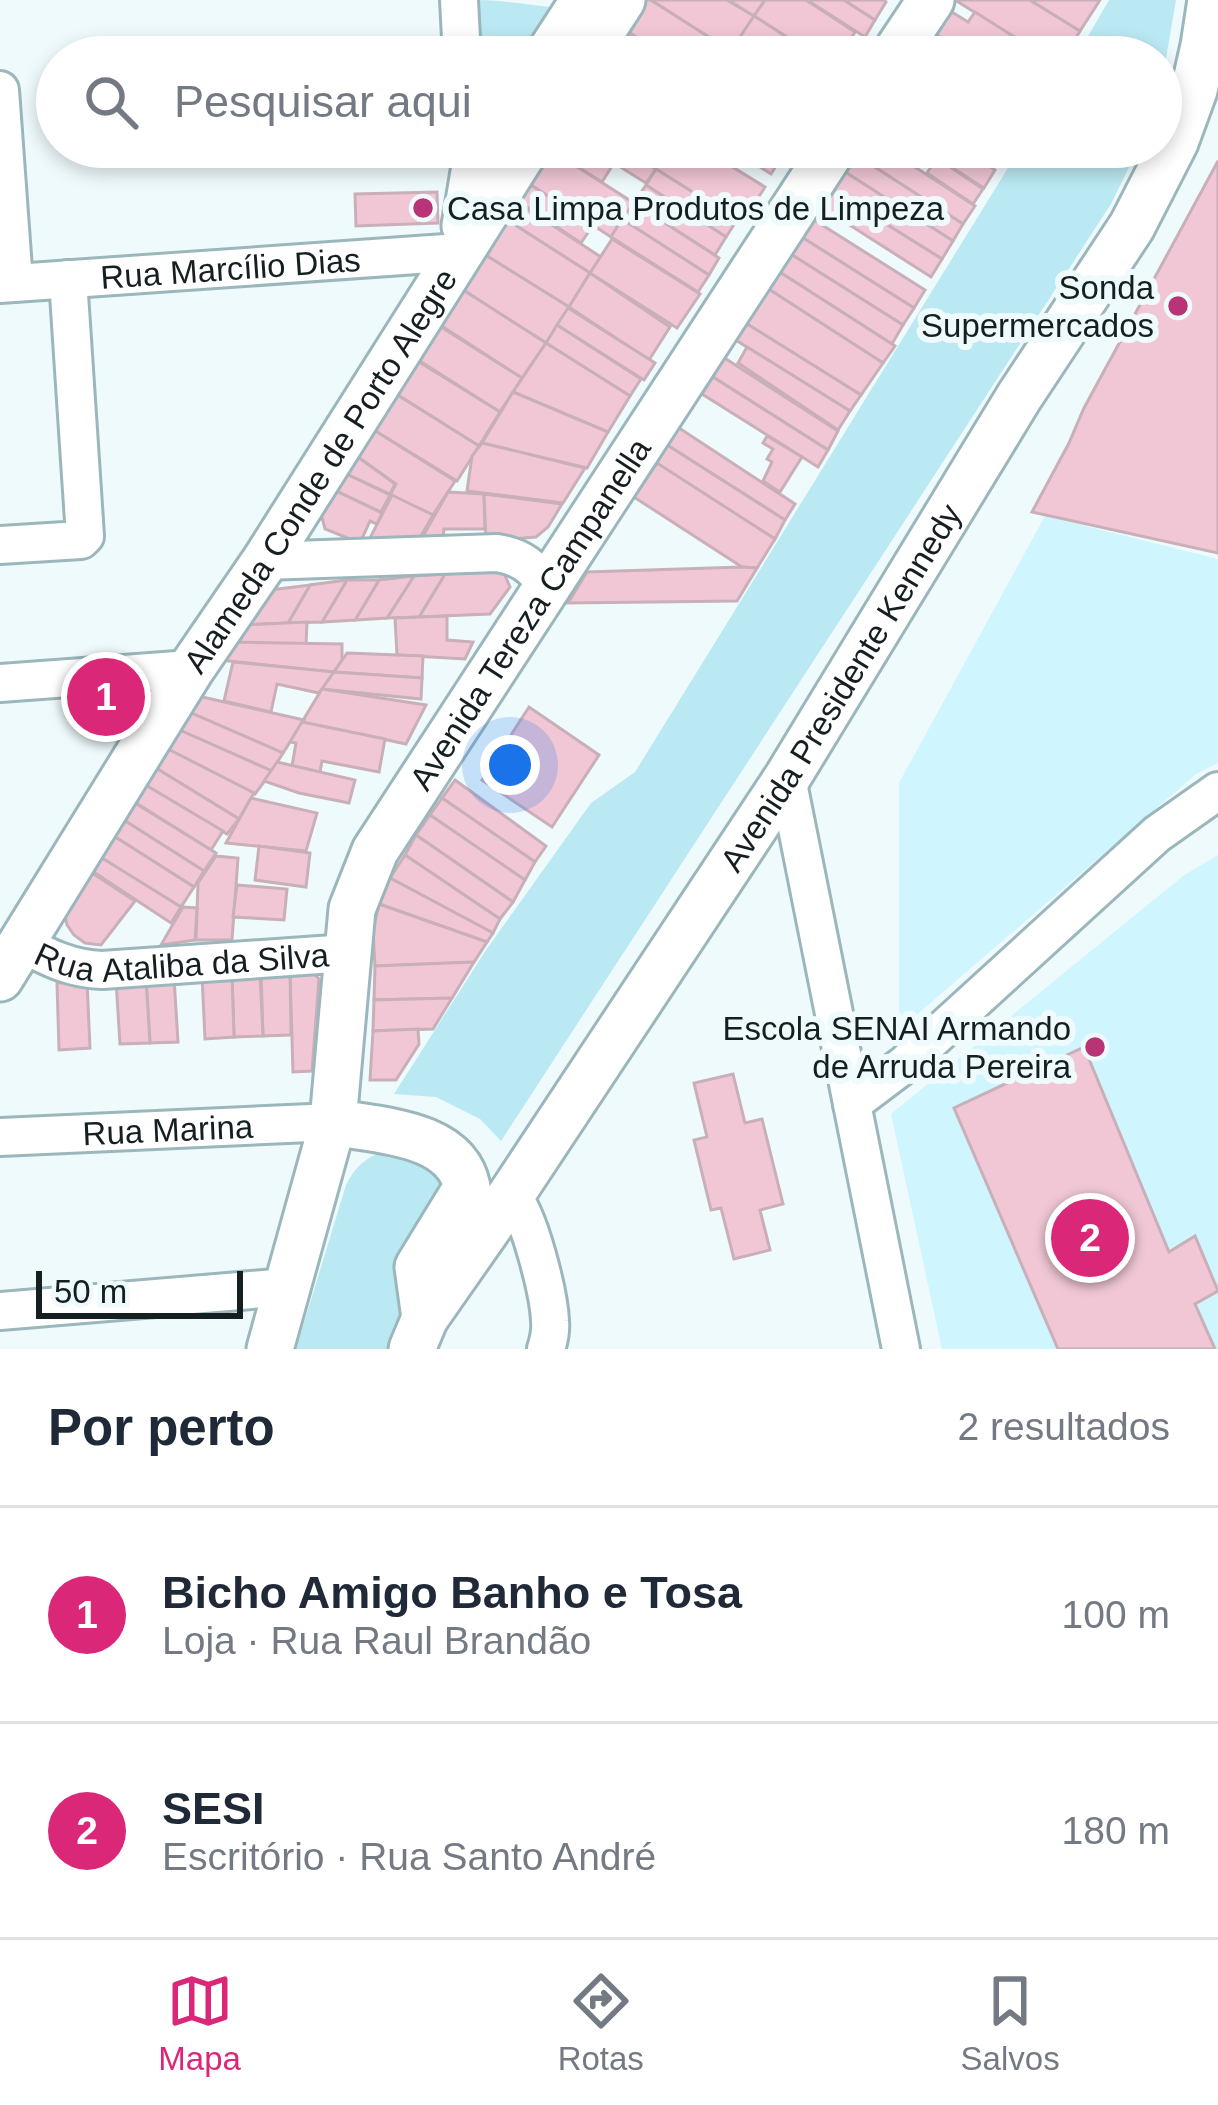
<!DOCTYPE html>
<html lang="pt">
<meta charset="utf-8">
<style>
:root{--surface:#fff;--page:#f6f6f7;--text:#1f2937;--muted:#747a83;--line:#e0e1e3;--accent:#db2777}
body{margin:0;font-family:Helvetica,sans-serif;background:var(--page);color:var(--text)}
.scale{position:absolute;left:36px;bottom:30px;width:207px;box-sizing:border-box;padding-left:12px;border:6px solid #151f22;border-top:0;font-size:33px;line-height:42px;white-space:nowrap;color:#151f22;-webkit-text-stroke:9px #effafd;paint-order:stroke}
.you{position:absolute;left:510px;top:765px;width:42px;height:42px;margin:-30px;border:9px solid #fff;border-radius:50%;background:#1a73e8;box-shadow:0 0 0 18px #1a73e833}
.badge{display:grid;place-items:center;width:78px;height:78px;border-radius:50%;background:var(--accent);color:#fff;font-size:39px;font-weight:700}
.pin{position:absolute;translate:-50% -50%;border:6px solid #fff;box-shadow:0 3px 12px #0006}
.list{margin:0;padding:0;list-style:none}
h2{display:flex;justify-content:space-between;align-items:center;height:156px;margin:0;padding:0 48px;font-size:51px}
h2 small{font-size:39px;font-weight:400;color:var(--muted)}
.list li{display:grid;grid-template-columns:78px 1fr auto;gap:36px;align-items:center;box-sizing:border-box;height:216px;padding:0 48px;border-top:3px solid var(--line)}
.list b{display:block;font-size:45px;white-space:nowrap}
.list p{margin:0;font-size:39px;white-space:nowrap;color:var(--muted)}
.list em{font-size:39px;font-style:normal;color:var(--muted)}
.icon{flex:none;width:66px;height:66px;fill:none;stroke:currentColor;stroke-width:2;stroke-linecap:round;stroke-linejoin:round}
.map{position:relative;flex:none;width:1218px;height:1349px;overflow:hidden}
.search{position:absolute;background:var(--surface);box-shadow:0 6px 18px #0003;left:36px;right:36px;top:36px;height:132px;display:flex;align-items:center;gap:30px;box-sizing:border-box;padding:0 42px;border-radius:66px;color:var(--muted);font-size:45px}
.sheet{height:588px;background:var(--surface)}
nav{display:flex;justify-content:space-around;align-items:center;box-sizing:border-box;height:168px;border-top:3px solid var(--line);background:var(--surface);font-size:33px;color:var(--muted)}
nav a{display:grid;justify-items:center;gap:6px}
nav .on{color:var(--accent)}
.map>svg:first-child{display:block}
.built{fill:#cff5fe}
.green{fill:#bbe9f3}
.building{fill:#f1c7d6;stroke:#c8afb8;stroke-width:3}
.lines{fill:none;stroke-linecap:round;stroke-linejoin:round}
.minor-casing{stroke:#9bb7bc;stroke-width:42}
.major-casing{stroke:#9bb7bc;stroke-width:51}
.minor{stroke:#fff;stroke-width:36}
.major{stroke:#fff;stroke-width:45}
.poi-dot{fill:#b93477;stroke:#effafd;stroke-width:4.5}
.labels{text-anchor:middle;dominant-baseline:central;stroke-width:12;stroke-linejoin:round;paint-order:stroke}
.poi-label{font-size:33px;fill:#151f22;stroke:#effafd;text-anchor:end}
.street-label{font-size:33px;fill:#151f22;stroke:#effafd}
</style>
<div class="map">
<svg width="1218" height="1349" viewBox="0 0 1218 1349">
<rect width="100%" height="100%" fill="#effafd"/>
<!-- built -->
<g class="built">
<polygon points="1045,516 1218,559 1218,763 1196,774 899,1030 899,783"/>
<polygon points="1218,855 1218,1349 942,1349 891,1114 1183,876"/>
</g>
<!-- green -->
<g class="green">
<path d="M 476,0 C 506,0 533,6 563,8 L 532,57 L 480,57 Z"/>
<polygon points="1109,0 1176,0 1161,88 1161,57 1076,57"/>
<polygon points="1021,147 1139,147 1111,204 501,1141 480,1119 436,1097 394,1094 486,950 591,803 635,772"/>
<path d="M 388,1151 L 447,1173 L 407,1304 L 389,1349 L 296,1349 L 346,1185 C 355,1166 368,1155 388,1151 Z"/>
</g>
<!-- building -->
<g class="building">
<polygon points="640,0 651,0 731,51 728,57 668,57 622,28"/>
<polygon points="651,0 727,0 754,16 731,51"/>
<polygon points="728,0 765,0 754,16"/>
<polygon points="765,0 806,0 855,32 840,57 818,57 754,16"/>
<polygon points="807,0 844,0 875,20 865,37"/>
<polygon points="844,0 884,0 886,2 875,20"/>
<polygon points="955,0 1030,0 1080,31 1064,57 1046,57"/>
<polygon points="1030,0 1100,0 1080,31"/>
<polygon points="947,9 968,22 975,12 1046,57 971,57 933,32"/>
<polygon points="754,16 818,57 744,57 732,49"/>
<polygon points="621,29 667,57 603,57"/>
<polygon points="931,31 971,57 932,57 919,49"/>
<polygon points="546,147 634,203 611,237 525,181"/>
<polygon points="564,147 586,147 613,164 623,149 656,169 646,183 614,163 602,182 559,155"/>
<polygon points="621,147 670,147 656,169"/>
<polygon points="670,147 700,147 765,187 742,223 656,169"/>
<polygon points="729,147 788,147 771,174"/>
<polygon points="857,147 884,147 975,206 963,224 853,153"/>
<polygon points="920,147 959,147 995,170 984,188"/>
<polygon points="960,147 1008,147 993,168"/>
<polygon points="853,153 963,224 953,241 842,170"/>
<polygon points="937,158 983,189 973,204 927,173"/>
<polygon points="1218,161 1218,553 1032,512 1069,443 1084,408"/>
<polygon points="656,169 737,220 726,237 646,185"/>
<polygon points="842,170 953,241 942,259 830,189"/>
<polygon points="526,182 593,225 581,243 515,199"/>
<polygon points="646,185 726,237 715,255 634,203"/>
<polygon points="830,189 942,259 931,277 820,206"/>
<polygon points="437,192 438,223 356,226 355,194"/>
<polygon points="512,199 601,257 590,273 501,216"/>
<polygon points="634,203 719,258 709,275 622,219"/>
<polygon points="501,216 590,273 569,307 479,251"/>
<polygon points="811,218 925,290 914,308 800,236"/>
<polygon points="622,219 709,275 698,292 611,237"/>
<polygon points="800,236 914,308 903,325 789,253"/>
<polygon points="612,239 700,294 677,328 590,273"/>
<polygon points="479,251 569,307 546,343 457,286"/>
<polygon points="789,253 903,325 892,344 778,271"/>
<polygon points="778,271 895,346 883,363 767,288"/>
<polygon points="590,273 670,327 649,360 569,307"/>
<polygon points="457,286 546,343 522,378 434,321"/>
<polygon points="767,288 883,363 861,395 744,322"/>
<polygon points="568,308 655,363 644,380 557,325"/>
<polygon points="433,322 522,378 500,412 412,356"/>
<polygon points="744,322 861,395 850,411 734,339"/>
<polygon points="557,325 641,379 630,396 546,343"/>
<polygon points="546,343 630,396 608,432 513,392"/>
<polygon points="747,347 850,411 838,430 738,363"/>
<polygon points="411,357 500,412 479,446 390,390"/>
<polygon points="723,357 838,431 828,450 713,377 711,375"/>
<polygon points="713,377 828,450 818,467 702,394"/>
<polygon points="391,391 479,446 457,481 369,427"/>
<polygon points="513,392 608,432 587,468 482,443"/>
<polygon points="676,426 795,504 785,520 664,443"/>
<polygon points="369,427 455,481 433,515 390,495 396,484 352,453"/>
<polygon points="767,436 802,457 780,492 763,481 772,462 767,459 773,449 763,443"/>
<polygon points="482,443 585,468 563,503 467,491 472,456"/>
<polygon points="664,443 785,520 775,539 654,462"/>
<polygon points="351,452 395,484 390,494 340,471"/>
<polygon points="657,463 775,539 757,568 742,567 634,497"/>
<polygon points="340,471 390,495 381,512 330,488"/>
<polygon points="330,488 382,513 377,524 370,521 360,543 325,529 320,510"/>
<polygon points="448,492 484,494 485,529 444,529 442,546 418,545"/>
<polygon points="484,494 562,504 548,527 536,537 486,541"/>
<polygon points="392,495 433,515 415,546 367,544"/>
<polygon points="742,567 757,568 737,601 568,603 587,572"/>
<polygon points="503,571 510,587 490,614 419,617 445,574"/>
<polygon points="445,574 419,617 387,618 414,576"/>
<polygon points="414,576 387,618 355,620 379,580"/>
<polygon points="347,580 379,580 355,620 322,622"/>
<polygon points="347,580 322,622 288,623 310,585"/>
<polygon points="310,585 288,623 241,625 262,591"/>
<polygon points="447,616 447,640 473,642 465,659 397,655 395,618"/>
<polygon points="307,622 306,645 233,642 241,625"/>
<polygon points="230,642 342,644 342,660 334,672 219,660"/>
<polygon points="347,653 423,656 422,678 334,672"/>
<polygon points="233,662 334,672 319,693 277,684 271,712 224,701"/>
<polygon points="334,672 422,678 421,699 322,689"/>
<polygon points="322,689 426,705 406,744 302,722"/>
<polygon points="198,696 304,720 283,753 189,712"/>
<polygon points="529,707 599,755 552,827 482,780"/>
<polygon points="189,712 283,753 272,771 175,728"/>
<polygon points="302,722 385,739 379,772 322,761 320,772 292,766 296,743 290,742"/>
<polygon points="175,728 272,771 255,794 164,747"/>
<polygon points="164,747 254,793 239,819 151,765"/>
<polygon points="277,762 355,780 349,803 299,793 264,781"/>
<polygon points="151,765 239,819 227,834 140,782"/>
<polygon points="455,780 546,846 535,862 442,798"/>
<polygon points="144,784 223,831 211,850 133,801"/>
<polygon points="251,798 317,813 306,851 226,843"/>
<polygon points="442,798 535,862 525,880 430,815"/>
<polygon points="130,800 216,853 204,871 119,817"/>
<polygon points="430,815 525,880 513,902 416,835"/>
<polygon points="119,817 204,871 194,887 109,833"/>
<polygon points="109,833 194,887 181,907 96,855"/>
<polygon points="416,835 513,902 500,919 405,855"/>
<polygon points="259,846 310,853 306,887 255,880"/>
<polygon points="94,853 181,907 171,923 86,867"/>
<polygon points="405,855 500,919 493,933 390,878"/>
<polygon points="216,856 238,858 232,940 196,940 198,883"/>
<polygon points="86,869 135,901 101,945 85,943 74,935 67,925 64,912"/>
<polygon points="390,878 493,933 487,942 379,904"/>
<polygon points="237,885 287,889 284,920 233,917"/>
<polygon points="379,904 487,942 474,962 375,966 373,930"/>
<polygon points="183,907 197,908 195,940 161,945"/>
<polygon points="474,962 452,998 374,1000 375,966"/>
<polygon points="312,971 319,979 312,1071 293,1072 290,972"/>
<polygon points="261,972 290,972 291,1035 263,1036"/>
<polygon points="260,974 263,1036 234,1037 232,975"/>
<polygon points="202,975 232,975 234,1037 205,1039"/>
<polygon points="174,978 178,1042 150,1043 146,979"/>
<polygon points="146,979 150,1043 120,1044 116,980"/>
<polygon points="87,981 90,1048 59,1050 57,983"/>
<polygon points="452,998 433,1029 373,1031 374,1000"/>
<polygon points="418,1029 419,1044 396,1080 370,1080 373,1031"/>
<polygon points="1084,1047 1169,1252 1195,1236 1218,1291 1195,1304 1215,1349 1058,1349 954,1108"/>
<polygon points="733,1074 745,1123 762,1119 783,1204 760,1210 770,1250 734,1259 721,1208 711,1210 694,1140 707,1137 694,1083"/>
</g>
<g class="lines">
<!-- minor casing -->
<g class="minor-casing">
<g id="minor">
<polyline points="459,0 462,57"/>
<polyline points="0,90 14,283"/>
<path id="s1" d="M 0,284 L 460,252"/>
<polyline points="0,545 81,540 85,536 68,279"/>
<path d="M 265,561 L 497,553 C 522,557 532,567 548,585"/>
<polyline points="0,683 191,669"/>
<polyline points="787,778 901,1349"/>
<path id="s2" d="M 22,943 C 48,958 72,969 102,970 L 348,953"/>
<polyline points="852,1104 905,1064 1157,834 1218,791"/>
<path id="s3" d="M 0,1137 L 333,1122"/>
<path d="M 511,1195 C 529,1212 549,1295 550,1321 C 551,1331 549,1340 546,1349"/>
<polyline points="0,1311 287,1287"/>
</g>
</g>
<!-- major casing -->
<g class="major-casing">
<g id="major">
<polyline points="547,57 584,0"/>
<polyline points="585,57 622,0"/>
<polyline points="893,57 931,0"/>
<polyline points="465,226 474,172 488,147"/>
<path id="s4" d="M 0,978 L 191,669 L 265,561 L 527,147"/>
<path d="M 333,1122 C 380,1131 456,1132 467,1187 L 418,1267 L 425,1318"/>
<path id="s5" d="M 270,1349 L 333,1122 L 352,909 L 375,851 L 834,147"/>
<path id="s6" d="M 412,1349 L 425,1318 L 511,1195 L 787,778 L 1019,397 L 1132,226 L 1175,142 L 1194,90 L 1204,46 L 1211,0"/>
</g>
</g>
<!-- minor -->
<use href="#minor" class="minor"/>
<!-- major -->
<use href="#major" class="major"/>
</g>
<!-- markers -->
<g class="poi-dot">
<circle cx="423" cy="208" r="12"/>
<circle cx="1178" cy="306" r="12"/>
<circle cx="1095" cy="1047" r="12"/>
</g>
<g class="labels">
<!-- poi labels -->
<g class="poi-label">
<text x="447" y="208" text-anchor="start">Casa Limpa Produtos de Limpeza</text>
<text x="1154" y="287">Sonda<tspan x="1154" dy="38">Supermercados</tspan></text>
<text x="1071" y="1028">Escola SENAI Armando<tspan x="1071" dy="38">de Arruda Pereira</tspan></text>
</g>
<!-- street labels -->
<g class="street-label">
<text stroke="none"><textPath href="#s1" startOffset="231">Rua Marcílio Dias</textPath></text>
<text stroke="none"><textPath href="#s4" startOffset="600">Alameda Conde de Porto Alegre</textPath></text>
<text stroke="none"><textPath href="#s5" startOffset="795">Avenida Tereza Campanella</textPath></text>
<text stroke="none"><textPath href="#s6" startOffset="789">Avenida Presidente Kennedy</textPath></text>
<text stroke="none"><textPath href="#s2" startOffset="165">Rua Ataliba da Silva</textPath></text>
<text stroke="none"><textPath href="#s3" startOffset="168">Rua Marina</textPath></text>
</g>
</g>
</svg>
<div class="scale">50 m</div>
<div class="you"></div>
<div class="pin badge" style="left:106px;top:697px">1</div>
<div class="pin badge" style="left:1090px;top:1238px">2</div>
<div class="search"><svg class="icon" aria-label="search" viewBox="0 0 24 24"><circle cx="10" cy="10" r="6"/><path d="M15 15l6 6"/></svg>Pesquisar aqui</div>
</div>
<section class="sheet">
<h2>Por perto<small>2 resultados</small></h2>
<ul class="list">
<li><span class="badge">1</span><div><b>Bicho Amigo Banho e Tosa</b><p>Loja · Rua Raul Brandão</p></div><em>100 m</em></li>
<li><span class="badge">2</span><div><b>SESI</b><p>Escritório · Rua Santo André</p></div><em>180 m</em></li>
</ul>
</section>
<nav>
<a class="on"><svg class="icon" aria-label="map" viewBox="0 0 24 24"><path d="M3 6l6-2 6 2 6-2v14l-6 2-6-2-6 2zM9 4v14M15 6v14"/></svg>Mapa</a>
<a><svg class="icon" aria-label="directions" viewBox="0 0 24 24"><path d="M12 3l9 9-9 9-9-9zM9 14v-3h6M13 9l2 2-2 2"/></svg>Rotas</a>
<a><svg class="icon" aria-label="saved" viewBox="0 0 24 24"><path d="M7 4h10v16l-5-4-5 4z"/></svg>Salvos</a>
</nav>
